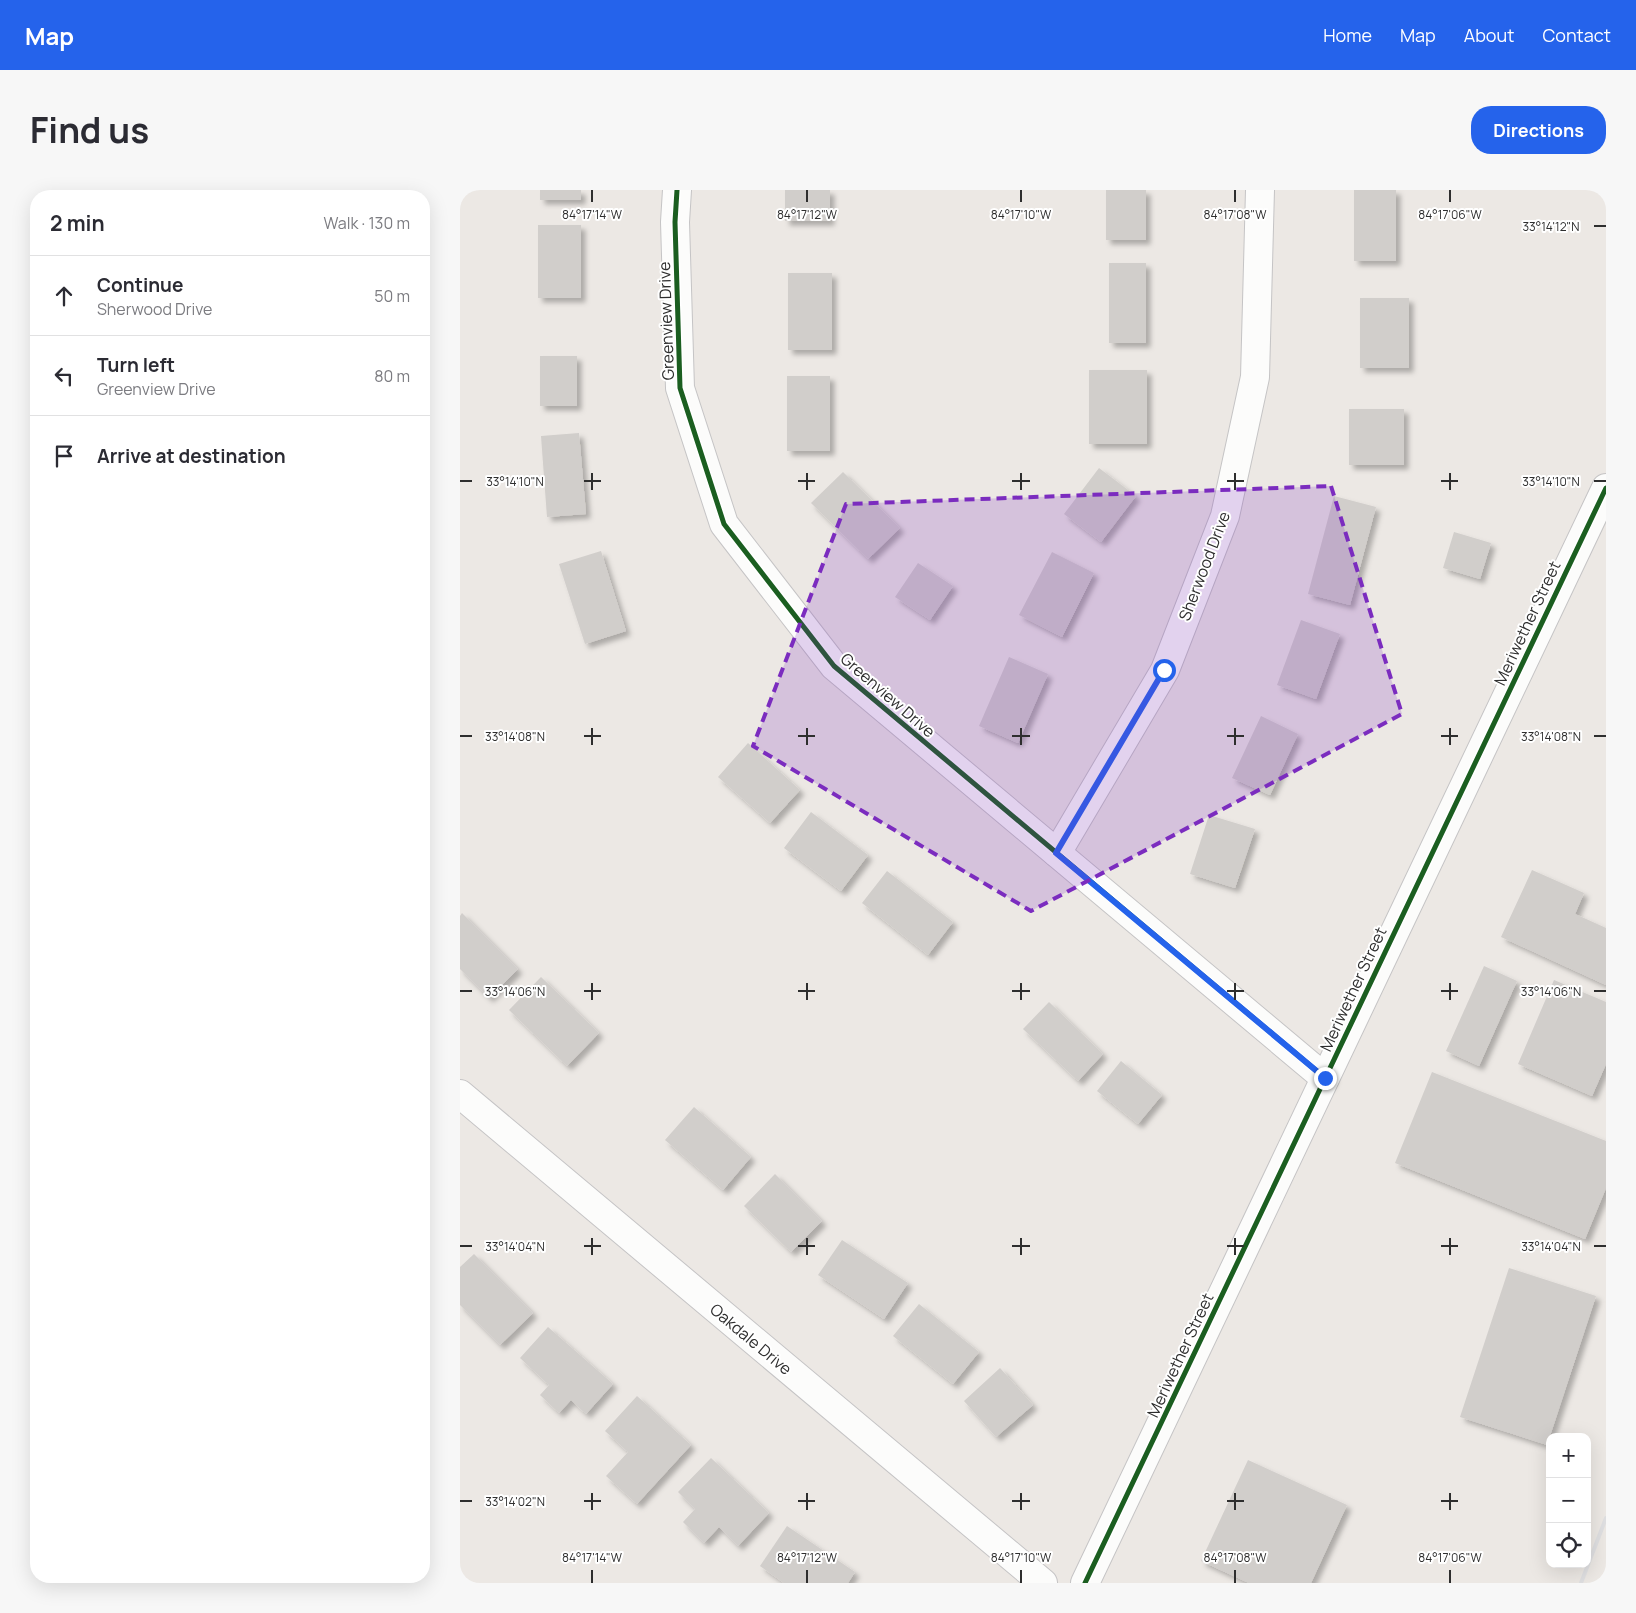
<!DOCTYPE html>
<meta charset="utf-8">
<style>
:root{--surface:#fff;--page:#f7f7f7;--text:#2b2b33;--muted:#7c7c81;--line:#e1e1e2;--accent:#2563eb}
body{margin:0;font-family:Manrope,sans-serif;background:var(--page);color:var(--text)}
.controls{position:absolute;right:15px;bottom:15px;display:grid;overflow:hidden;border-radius:10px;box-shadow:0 5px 20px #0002}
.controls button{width:45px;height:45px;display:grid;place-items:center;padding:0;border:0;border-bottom:1px solid var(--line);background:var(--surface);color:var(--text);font:25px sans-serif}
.stop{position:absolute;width:15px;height:15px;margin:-11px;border:4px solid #2563eb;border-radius:50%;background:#fff}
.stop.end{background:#2563eb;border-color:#fff;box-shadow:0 1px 5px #0008}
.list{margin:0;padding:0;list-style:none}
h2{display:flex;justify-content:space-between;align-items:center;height:65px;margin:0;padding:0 20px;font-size:21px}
h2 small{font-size:16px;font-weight:400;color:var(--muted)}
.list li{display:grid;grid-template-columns:32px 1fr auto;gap:15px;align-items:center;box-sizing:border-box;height:80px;padding:0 20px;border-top:1px solid var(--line)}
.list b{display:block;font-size:19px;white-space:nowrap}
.list p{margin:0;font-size:16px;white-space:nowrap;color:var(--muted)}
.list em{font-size:16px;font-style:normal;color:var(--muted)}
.icon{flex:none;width:28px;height:28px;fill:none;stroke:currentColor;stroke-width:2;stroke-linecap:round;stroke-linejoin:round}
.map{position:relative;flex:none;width:1146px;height:1393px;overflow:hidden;border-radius:20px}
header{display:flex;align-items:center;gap:30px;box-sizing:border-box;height:70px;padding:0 25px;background:var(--accent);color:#fff}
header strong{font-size:24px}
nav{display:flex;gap:28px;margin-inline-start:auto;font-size:18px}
.intro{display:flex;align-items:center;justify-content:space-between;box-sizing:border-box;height:120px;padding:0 30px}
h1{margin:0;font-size:35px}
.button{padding:12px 22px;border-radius:20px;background:var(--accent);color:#fff;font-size:18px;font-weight:700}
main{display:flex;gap:30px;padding:0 30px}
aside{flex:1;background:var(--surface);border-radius:20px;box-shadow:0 5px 20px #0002}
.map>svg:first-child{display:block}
.building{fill:#d1cecb;filter:url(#shadow)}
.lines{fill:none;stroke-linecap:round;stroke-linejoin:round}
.minor-casing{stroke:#c5c4c5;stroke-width:30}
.minor{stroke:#fcfcfb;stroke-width:28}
.rail{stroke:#dfdfe1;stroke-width:4}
.cycleway-casing{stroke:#fff;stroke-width:8}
.cycleway{stroke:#1b5e20;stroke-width:5}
.route{stroke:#2563eb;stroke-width:6}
.marked{fill:#7b2cbf;fill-opacity:0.2;stroke:#7b2cbf;stroke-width:4;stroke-dasharray:10 6;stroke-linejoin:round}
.ticks{fill:none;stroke:#2e2e2e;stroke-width:2}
.labels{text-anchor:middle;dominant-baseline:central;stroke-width:4;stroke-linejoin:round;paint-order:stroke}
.street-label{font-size:16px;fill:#2e2e2e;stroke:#fff}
.ticks-label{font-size:12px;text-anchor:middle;fill:#2e2e2e;stroke:#fff;stroke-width:4;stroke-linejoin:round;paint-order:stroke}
</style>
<header>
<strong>Map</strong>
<nav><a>Home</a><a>Map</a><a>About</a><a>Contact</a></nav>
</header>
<div class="intro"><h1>Find us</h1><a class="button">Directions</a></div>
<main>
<aside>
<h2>2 min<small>Walk · 130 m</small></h2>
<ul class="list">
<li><svg class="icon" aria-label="ahead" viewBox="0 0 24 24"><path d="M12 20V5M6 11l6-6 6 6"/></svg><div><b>Continue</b><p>Sherwood Drive</p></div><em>50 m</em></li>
<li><svg class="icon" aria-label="left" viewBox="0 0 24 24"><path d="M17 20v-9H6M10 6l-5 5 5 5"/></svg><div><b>Turn left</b><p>Greenview Drive</p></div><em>80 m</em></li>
<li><svg class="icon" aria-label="arrive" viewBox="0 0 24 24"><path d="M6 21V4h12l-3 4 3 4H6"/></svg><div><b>Arrive at destination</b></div></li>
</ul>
</aside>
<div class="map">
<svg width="1146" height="1393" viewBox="0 0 1146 1393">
<defs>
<filter id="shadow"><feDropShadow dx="4.5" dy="4.5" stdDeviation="2.5" flood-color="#0004"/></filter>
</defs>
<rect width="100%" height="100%" fill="#ece8e4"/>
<!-- building -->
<g class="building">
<rect x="80" y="0" width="41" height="10"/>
<rect x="325" y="0" width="45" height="31"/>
<rect x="646" y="0" width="40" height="50"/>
<rect x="894" y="0" width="42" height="71"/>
<rect x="78" y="35" width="43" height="73"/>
<rect x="649" y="73" width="37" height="80"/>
<rect x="328" y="83" width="44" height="77"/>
<rect x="900" y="108" width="49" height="70"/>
<rect x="80" y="166" width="37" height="50"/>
<rect x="629" y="180" width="58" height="74"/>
<rect x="327" y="186" width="43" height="75"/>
<rect x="889" y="219" width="55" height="56"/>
<polygon points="119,243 126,324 87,327 81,246"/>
<polygon points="639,278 676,306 641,352 604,324"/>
<polygon points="383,282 440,338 408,369 351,313"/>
<polygon points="874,306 916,317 890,415 848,404"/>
<polygon points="994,342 1031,353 1020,389 983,378"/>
<polygon points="141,361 166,441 125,454 99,374"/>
<polygon points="592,362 634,383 602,447 559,425"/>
<polygon points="458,373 493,396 470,430 435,407"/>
<polygon points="841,430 880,444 856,509 817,495"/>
<polygon points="549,467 588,484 558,553 519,536"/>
<polygon points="801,526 838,544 810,605 772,588"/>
<polygon points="288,553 340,600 310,633 258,587"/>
<polygon points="351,622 408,665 381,701 324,658"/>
<polygon points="749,625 795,639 775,698 730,684"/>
<polygon points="1072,680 1124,703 1115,724 1146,738 1146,795 1041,747"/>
<polygon points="427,681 493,732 468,765 402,713"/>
<polygon points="2,723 58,779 29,808 0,779 0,726"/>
<polygon points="1024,776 1057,791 1019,876 986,861"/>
<polygon points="81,787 139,843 107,876 49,820"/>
<polygon points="1094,790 1146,812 1146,874 1132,906 1058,874"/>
<polygon points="589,812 643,864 618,891 563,839"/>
<polygon points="661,871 702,905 678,934 637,901"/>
<polygon points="972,882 1146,951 1146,998 1125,1049 935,973"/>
<polygon points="234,917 291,967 263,1000 205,950"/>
<polygon points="315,984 362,1031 331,1062 284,1016"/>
<polygon points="382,1050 448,1093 424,1129 358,1085"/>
<polygon points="14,1064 73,1123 40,1155 0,1115 0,1077"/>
<polygon points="1049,1078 1136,1106 1087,1255 1000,1227"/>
<polygon points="459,1114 519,1162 493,1194 433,1146"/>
<polygon points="88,1137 153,1194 126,1224 111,1210 99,1223 80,1205 89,1195 60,1168"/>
<polygon points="540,1178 573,1215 536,1247 504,1211"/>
<polygon points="177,1206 231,1255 177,1314 146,1286 168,1262 145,1241"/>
<polygon points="251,1268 309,1323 278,1356 259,1337 244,1353 223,1332 235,1319 218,1302"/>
<polygon points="788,1270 887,1315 851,1393 789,1393 741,1371"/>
<polygon points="327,1336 395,1382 388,1393 324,1393 300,1376"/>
</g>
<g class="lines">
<!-- minor casing -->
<g class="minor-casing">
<g id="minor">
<polyline points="217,0 215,32 220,198 264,334 374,476 865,888"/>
<polyline points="597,663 705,480 765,326 795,187 800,0"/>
<polyline points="0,904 583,1393"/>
<polyline points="625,1393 1146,298"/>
</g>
</g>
<!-- minor -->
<use href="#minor" class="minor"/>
<!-- rail -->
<polyline class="rail" points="1121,1393 1146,1328"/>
<!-- cycleway casing -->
<g class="cycleway-casing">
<g id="cycleway">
<polyline points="217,0 215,32 220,198 264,334 374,476 865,888"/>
<polyline points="625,1393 1146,298"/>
</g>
</g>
<!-- cycleway -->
<use href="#cycleway" class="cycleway"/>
</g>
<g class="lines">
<!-- route -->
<polyline class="route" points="704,480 596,663 865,888"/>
</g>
<!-- marked area -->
<path class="marked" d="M 871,296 L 942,524 L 571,721 L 293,556 L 386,314 Z"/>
<!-- ticks -->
<path class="ticks" d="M 132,0 L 132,12M 347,0 L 347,12M 561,0 L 561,12M 775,0 L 775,12M 990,0 L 990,12M 1134,36 L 1146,36M 132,283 L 132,300M 347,283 L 347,300M 561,283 L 561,300M 775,283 L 775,300M 990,283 L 990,300M 0,291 L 12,291M 124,291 L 141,291M 338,291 L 355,291M 552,291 L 570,291M 767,291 L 784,291M 981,291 L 998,291M 1134,291 L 1146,291M 132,538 L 132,555M 347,538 L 347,555M 561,538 L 561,555M 775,538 L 775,555M 990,538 L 990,555M 0,546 L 12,546M 124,546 L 141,546M 338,546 L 355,546M 552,546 L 570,546M 767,546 L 784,546M 981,546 L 998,546M 1134,546 L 1146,546M 132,793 L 132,810M 347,793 L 347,810M 561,793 L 561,810M 775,793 L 775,810M 990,793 L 990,810M 0,801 L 12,801M 124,801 L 141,801M 338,801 L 355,801M 552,801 L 570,801M 767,801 L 784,801M 981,801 L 998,801M 1134,801 L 1146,801M 132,1048 L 132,1065M 347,1048 L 347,1065M 561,1048 L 561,1065M 775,1048 L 775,1065M 990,1048 L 990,1065M 0,1056 L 12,1056M 124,1056 L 141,1056M 338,1056 L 355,1056M 552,1056 L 570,1056M 767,1056 L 784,1056M 981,1056 L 998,1056M 1134,1056 L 1146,1056M 132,1303 L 132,1320M 347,1303 L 347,1320M 561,1303 L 561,1320M 775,1303 L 775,1320M 990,1303 L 990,1320M 0,1311 L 12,1311M 124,1311 L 141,1311M 338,1311 L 355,1311M 552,1311 L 570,1311M 767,1311 L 784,1311M 981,1311 L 998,1311M 132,1380 L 132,1393M 347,1380 L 347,1393M 561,1380 L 561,1393M 775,1380 L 775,1393M 990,1380 L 990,1393"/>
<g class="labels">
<!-- street labels -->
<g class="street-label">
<text transform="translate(206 131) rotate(-92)">Greenview Drive</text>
<text transform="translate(744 376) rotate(-69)">Sherwood Drive</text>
<text transform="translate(1067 433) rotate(-65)">Meriwether Street</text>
<text transform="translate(428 505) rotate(41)">Greenview Drive</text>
<text transform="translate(893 799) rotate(-65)">Meriwether Street</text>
<text transform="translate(291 1149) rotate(40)">Oakdale Drive</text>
<text transform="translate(720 1165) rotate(-65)">Meriwether Street</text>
</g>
</g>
<g class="ticks-label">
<text x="132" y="29">84°17'14"W</text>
<text x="347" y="29">84°17'12"W</text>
<text x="561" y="29">84°17'10"W</text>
<text x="775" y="29">84°17'08"W</text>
<text x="990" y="29">84°17'06"W</text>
<text x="1091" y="41">33°14'12"N</text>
<text x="55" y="296">33°14'10"N</text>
<text x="1091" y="296">33°14'10"N</text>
<text x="55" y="551">33°14'08"N</text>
<text x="1091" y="551">33°14'08"N</text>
<text x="55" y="806">33°14'06"N</text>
<text x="1091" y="806">33°14'06"N</text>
<text x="55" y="1061">33°14'04"N</text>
<text x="1091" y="1061">33°14'04"N</text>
<text x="55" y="1316">33°14'02"N</text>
<text x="132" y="1372">84°17'14"W</text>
<text x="347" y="1372">84°17'12"W</text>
<text x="561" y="1372">84°17'10"W</text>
<text x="775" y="1372">84°17'08"W</text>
<text x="990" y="1372">84°17'06"W</text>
</g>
</svg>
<div class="controls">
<button>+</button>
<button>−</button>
<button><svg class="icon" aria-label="locate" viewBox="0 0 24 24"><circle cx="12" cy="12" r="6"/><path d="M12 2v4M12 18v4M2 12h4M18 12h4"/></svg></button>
</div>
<div class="stop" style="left:704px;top:480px"></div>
<div class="stop end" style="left:865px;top:888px"></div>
</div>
</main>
